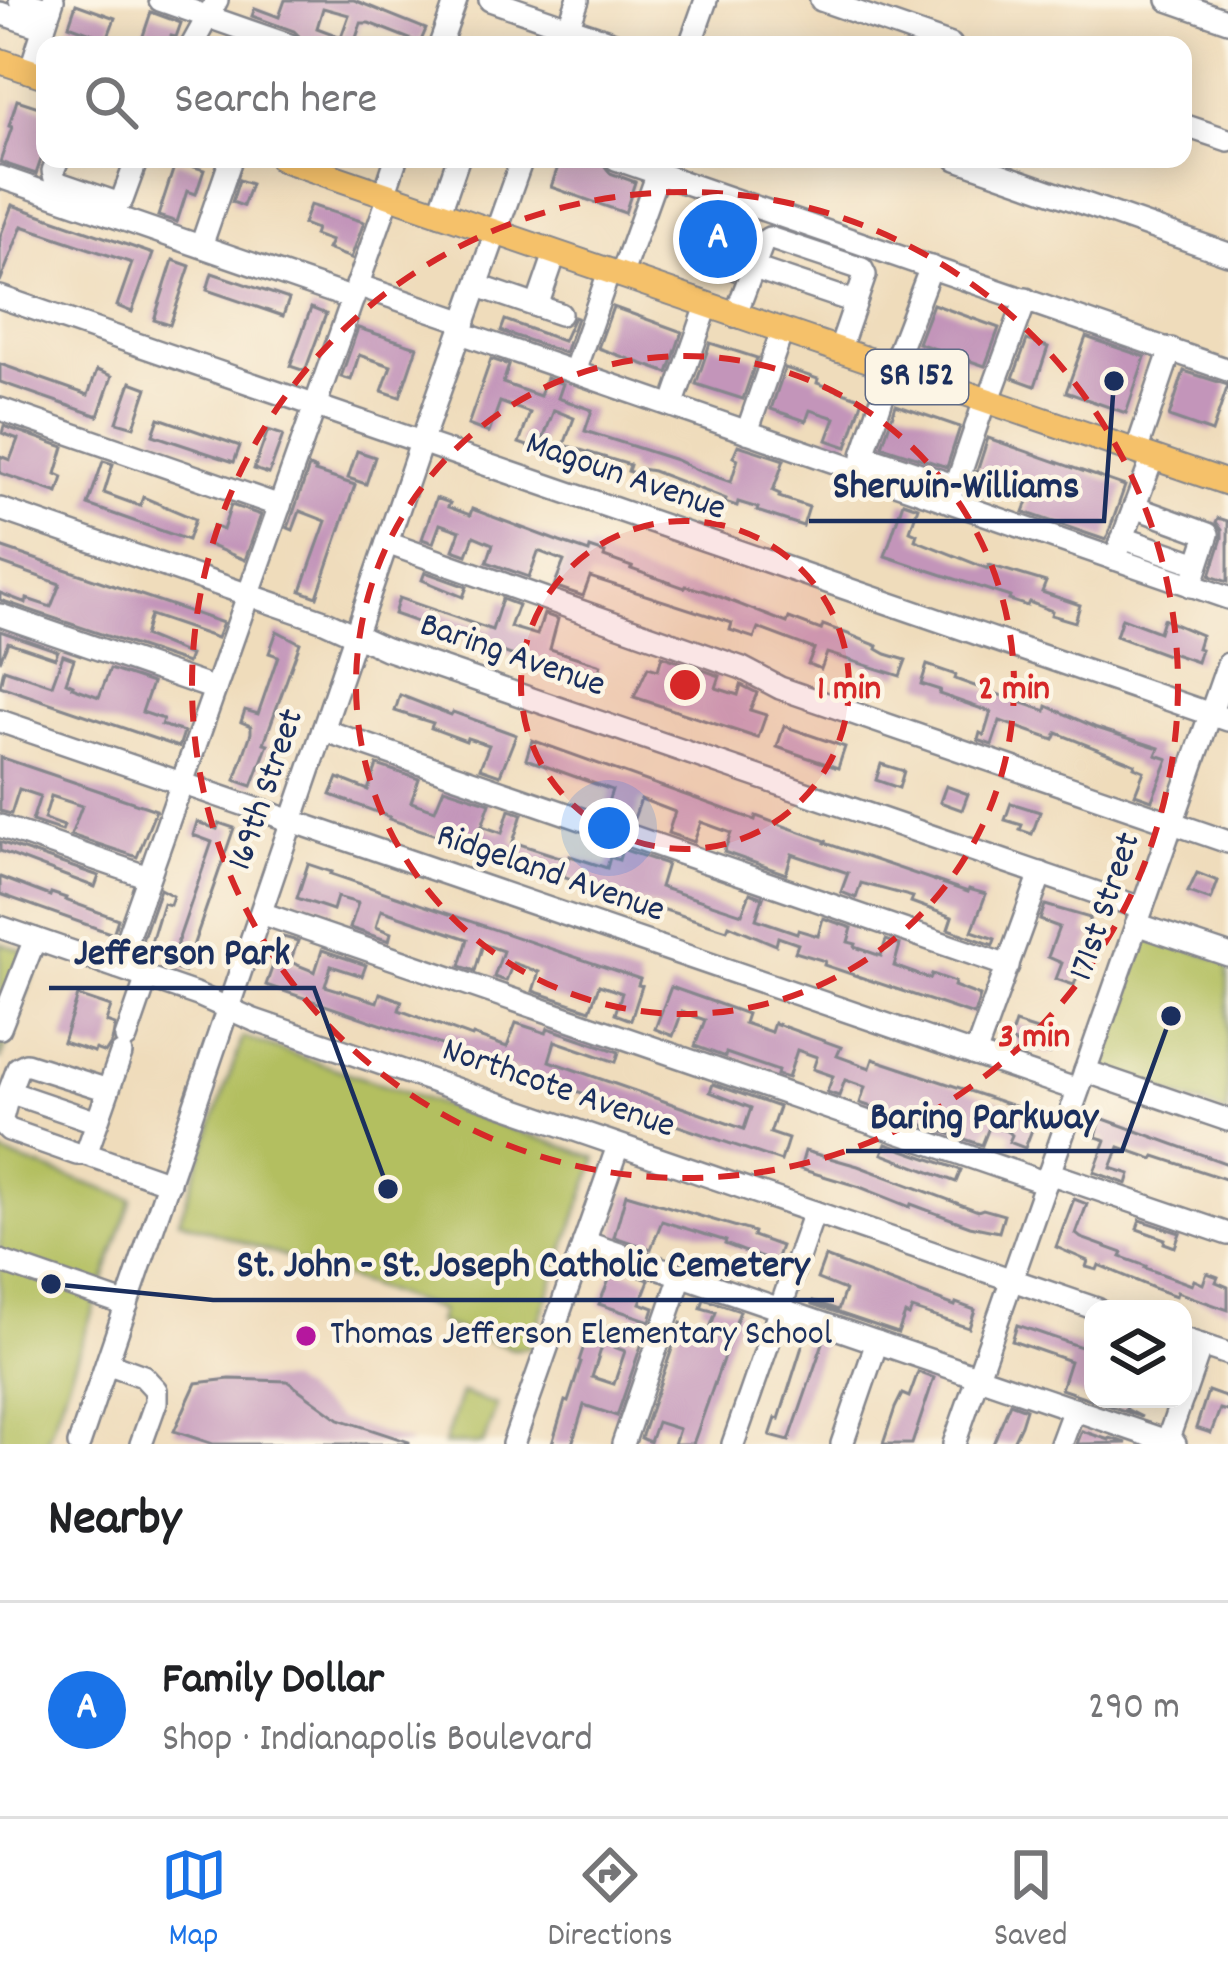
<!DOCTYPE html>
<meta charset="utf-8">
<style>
:root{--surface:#fff;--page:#f2f2f2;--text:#202124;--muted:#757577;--line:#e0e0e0;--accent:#1a73e8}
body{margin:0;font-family:Dekko,sans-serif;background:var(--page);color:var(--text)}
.controls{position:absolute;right:36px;bottom:36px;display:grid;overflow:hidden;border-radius:24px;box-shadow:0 6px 30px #0003}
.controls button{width:108px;height:108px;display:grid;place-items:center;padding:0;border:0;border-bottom:3px solid var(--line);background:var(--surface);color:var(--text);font:60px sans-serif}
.you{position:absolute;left:609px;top:828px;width:42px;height:42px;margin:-30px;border:9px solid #fff;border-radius:50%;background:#1a73e8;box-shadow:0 0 0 18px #1a73e833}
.badge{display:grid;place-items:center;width:78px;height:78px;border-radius:50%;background:var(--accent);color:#fff;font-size:39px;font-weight:700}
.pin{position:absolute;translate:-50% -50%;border:6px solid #fff;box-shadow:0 3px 12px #0006}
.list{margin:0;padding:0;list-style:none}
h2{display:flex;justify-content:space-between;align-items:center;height:156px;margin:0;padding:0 48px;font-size:51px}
h2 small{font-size:39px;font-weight:400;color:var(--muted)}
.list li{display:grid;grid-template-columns:78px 1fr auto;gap:36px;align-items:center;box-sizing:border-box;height:216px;padding:0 48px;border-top:3px solid var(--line)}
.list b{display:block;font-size:45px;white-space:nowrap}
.list p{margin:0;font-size:39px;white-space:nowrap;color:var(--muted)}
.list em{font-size:39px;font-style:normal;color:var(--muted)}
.icon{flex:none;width:66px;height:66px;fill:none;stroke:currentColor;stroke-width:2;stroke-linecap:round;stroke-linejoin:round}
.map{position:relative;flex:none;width:1228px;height:1444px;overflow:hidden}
.search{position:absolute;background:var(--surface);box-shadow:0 6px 30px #0003;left:36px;right:36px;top:36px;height:132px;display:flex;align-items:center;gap:30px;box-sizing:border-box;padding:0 42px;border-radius:24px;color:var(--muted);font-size:45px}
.sheet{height:372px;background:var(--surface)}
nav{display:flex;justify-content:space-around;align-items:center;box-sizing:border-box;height:168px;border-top:3px solid var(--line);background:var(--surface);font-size:33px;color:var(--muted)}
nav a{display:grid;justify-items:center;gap:6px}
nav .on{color:var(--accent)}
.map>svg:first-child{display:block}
.green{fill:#b3bf61;stroke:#677760;stroke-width:3}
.building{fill:#c395ba;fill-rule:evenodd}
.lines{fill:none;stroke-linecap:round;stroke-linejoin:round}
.minor-casing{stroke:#85868c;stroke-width:26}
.major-casing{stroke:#85868c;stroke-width:28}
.minor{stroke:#fff;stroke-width:21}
.major{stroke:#f5c16b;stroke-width:24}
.ring{fill:none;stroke:#d62828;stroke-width:6;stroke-dasharray:21 15}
.poi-dot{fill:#b5179e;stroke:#fcf5e5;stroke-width:4.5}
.labels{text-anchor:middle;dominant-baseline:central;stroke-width:9;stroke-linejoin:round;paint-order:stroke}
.shield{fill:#fcf5e5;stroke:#5e6a86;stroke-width:3}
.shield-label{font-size:33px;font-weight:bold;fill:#1b2f5e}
.street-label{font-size:36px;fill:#1b2f5e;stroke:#fcf5e5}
.poi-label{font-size:36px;fill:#1b2f5e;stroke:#fcf5e5;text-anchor:start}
.centre{fill:#d62828;stroke:#fcf5e5;stroke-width:6}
.ring-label{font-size:36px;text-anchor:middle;font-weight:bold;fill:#d62828;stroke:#fcf5e5;stroke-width:9;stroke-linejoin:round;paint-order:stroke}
.leader{fill:none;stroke:#1b2f5e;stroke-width:4.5}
.callout-dot{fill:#1b2f5e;stroke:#fcf5e5;stroke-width:4.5}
.callout-label{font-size:39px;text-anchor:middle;font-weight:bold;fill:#1b2f5e;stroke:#fcf5e5;stroke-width:9;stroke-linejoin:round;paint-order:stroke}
</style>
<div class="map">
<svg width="1228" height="1444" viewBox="0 0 1228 1444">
<rect width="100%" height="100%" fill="#fcf5e5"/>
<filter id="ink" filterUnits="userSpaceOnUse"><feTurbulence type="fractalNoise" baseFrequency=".00833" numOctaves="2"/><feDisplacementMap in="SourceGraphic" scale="24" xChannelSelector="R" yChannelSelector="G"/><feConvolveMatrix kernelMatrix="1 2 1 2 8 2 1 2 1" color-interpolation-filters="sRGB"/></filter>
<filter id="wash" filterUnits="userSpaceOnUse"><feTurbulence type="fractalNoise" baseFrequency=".004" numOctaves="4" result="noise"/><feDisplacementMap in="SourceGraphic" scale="48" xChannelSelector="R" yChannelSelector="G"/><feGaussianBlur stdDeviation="2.7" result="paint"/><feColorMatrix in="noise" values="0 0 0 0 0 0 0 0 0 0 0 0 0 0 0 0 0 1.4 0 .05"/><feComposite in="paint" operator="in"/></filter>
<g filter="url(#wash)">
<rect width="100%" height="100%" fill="#efdcbb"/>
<!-- green -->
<g class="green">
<polygon points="1144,933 1228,962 1228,1114 1096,1069"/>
<polygon points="0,943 40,957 0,1061"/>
<polygon points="243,1037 597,1158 529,1348 513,1349 438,1323 441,1311 179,1220"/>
<polygon points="0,1153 132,1199 46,1444 0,1444"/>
<polygon points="461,1393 497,1405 483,1444 444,1444"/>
</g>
<g id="blocks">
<!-- building -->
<g class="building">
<path d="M 285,0 L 354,0 L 426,29 L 420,43 L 369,23 L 361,23 L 355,41 L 360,45 L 317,45 L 303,40 L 294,31 L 252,16 L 255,8 L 279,17 ZM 323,8 L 349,15 L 341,37 L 317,28 Z"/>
<polygon points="76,4 115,18 107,39 69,25"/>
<polygon points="151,12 181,23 176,37 171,36 168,45 140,45"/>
<polygon points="17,100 45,109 45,148 36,174 0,162 12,127 9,126"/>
<polygon points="574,159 601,161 610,173 635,182 625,213 551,187 560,161 571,165"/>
<polygon points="176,161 204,170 196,194 187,191 177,222 158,216"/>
<polygon points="239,180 251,184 243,206 232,202"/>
<polygon points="701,204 754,222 733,280 680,262"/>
<polygon points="12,205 153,254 132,312 117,306 132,263 22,226 0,282 0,237"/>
<polygon points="310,205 364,222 351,258 327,249 331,241 314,235 316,229 303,224"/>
<polygon points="173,260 190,266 170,325 154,320"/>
<polygon points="212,273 289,299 283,316 207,290"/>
<polygon points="933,304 999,328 985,366 918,343"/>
<polygon points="613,307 682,332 668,373 598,348"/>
<polygon points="311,308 326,314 305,371 290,366"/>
<polygon points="574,317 577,318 565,353 501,331 505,320 563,341"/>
<polygon points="358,328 417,347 400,397 382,391 391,366 359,355 351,380 341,377"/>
<polygon points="1086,337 1145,357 1126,413 1066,392"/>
<polygon points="1027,340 1048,347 1035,386 1013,378"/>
<polygon points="710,343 757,358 743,399 696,384"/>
<polygon points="491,359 509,365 503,383 528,392 540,396 546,378 563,384 558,398 592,410 585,431 676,460 697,470 731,482 738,459 733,457 738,445 784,460 773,491 780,494 779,497 809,507 803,526 757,511 758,508 738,502 737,506 725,502 726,499 653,471 641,469 639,475 628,471 630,465 564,445 574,418 554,410 539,450 519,443 530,413 508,405 500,402 489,433 468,425"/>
<polygon points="0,364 88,395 97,370 112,376 98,416 0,382"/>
<polygon points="785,368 818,379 817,383 863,399 847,447 827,440 835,418 810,410 806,421 771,409"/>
<polygon points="1184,371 1228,385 1212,432 1169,417"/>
<polygon points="131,382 147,388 134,427 117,422"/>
<polygon points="896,405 960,427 947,467 882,446"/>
<polygon points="159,418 240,446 234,462 153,435"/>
<polygon points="4,426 64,447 56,474 63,477 58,493 0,473 0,456 10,460 18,439 2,433"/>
<polygon points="268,430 283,435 269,474 254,469"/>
<polygon points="988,438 1125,486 1106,540 1024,512 1031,493 976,475"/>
<polygon points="357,451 375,457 366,484 348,478"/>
<polygon points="103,461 113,464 104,493 140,506 143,497 195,519 188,540 88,505"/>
<polygon points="309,467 316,470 315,472 355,485 317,597 301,591 326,521 300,511 293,530 288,528"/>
<polygon points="436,498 450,503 448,507 470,515 472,509 560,542 589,552 590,548 605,553 604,557 632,567 631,569 685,588 686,586 705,591 787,623 789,618 821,630 823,625 848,634 878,646 877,649 886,654 906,660 900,676 827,653 821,669 808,664 814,649 758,628 754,638 730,630 732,623 590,577 583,596 554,586 564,561 541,552 538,552 529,577 487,562 493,544 474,536 467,555 453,550 460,531 440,524 433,543 422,539"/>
<polygon points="903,502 918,507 910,531 917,534 915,540 988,569 989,565 1046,582 1042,592 1080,605 1075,622 1051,615 1052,611 1029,602 1027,606 1009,600 1010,597 885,556"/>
<polygon points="231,505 261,515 245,560 206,544 213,526 223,530"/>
<polygon points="1218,518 1228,521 1228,582 1210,576 1222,538 1222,530 1216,522"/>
<polygon points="0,547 223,623 217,638 150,615 144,636 190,655 187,663 0,600 0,593 26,603 27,599 51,607 60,584 0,563"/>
<polygon points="425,572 467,587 463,597 422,580"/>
<polygon points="399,598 492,630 502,599 518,605 510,627 537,635 544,614 558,619 550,649 601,665 595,683 570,674 569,678 553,673 554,670 394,614"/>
<polygon points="1122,618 1159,632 1163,619 1201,635 1197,648 1201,649 1197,662 1171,653 1170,656 1116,636"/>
<polygon points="0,631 58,651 55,658 8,642 0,661"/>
<polygon points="277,631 300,643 274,715 264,743 268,744 252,786 235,780 251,733 251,726 241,722 245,710 258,714 278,656 269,653"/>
<polygon points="63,655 74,659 66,682 73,685 72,687 99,697 110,669 152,683 142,712 163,719 161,725 184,732 179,747 0,686 4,669 52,685"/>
<polygon points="662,656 720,676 716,688 738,695 741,685 757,693 750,710 766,715 758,738 634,697 648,667 658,670"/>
<polygon points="927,665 956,675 955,679 997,694 1046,711 1047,706 1097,728 1159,748 1156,755 1168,759 1152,800 1135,794 1144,771 1134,767 1135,764 1057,733 1054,740 1000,721 992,745 978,740 980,733 984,735 991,712 939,694 940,690 921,684"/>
<polygon points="400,695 451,715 453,712 516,735 500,775 480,768 489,745 467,738 466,741 431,728 433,723 395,711"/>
<polygon points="784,726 845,747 838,768 777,747"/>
<polygon points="532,740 755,820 756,816 826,841 825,843 968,892 969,889 986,894 972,931 995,939 993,945 948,929 952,917 911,902 913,897 861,883 856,898 841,892 848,873 792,854 786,874 724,852 731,833 701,822 694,842 668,833 675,812 641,799 633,821 605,811 612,790 526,759"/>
<polygon points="0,757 156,810 137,857 71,835 82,806 51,796 44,819 64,826 62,831 32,821 40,796 19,789 11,814 0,811"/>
<polygon points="881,764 904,771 899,788 876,780"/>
<polygon points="377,765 419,779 411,802 435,810 444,788 490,803 482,826 502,833 509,810 522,814 513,842 569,860 570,856 607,868 610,857 619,860 622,849 667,864 660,887 742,914 750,893 763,898 756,919 797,933 798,930 818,936 823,918 852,928 848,942 856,944 855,947 881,956 886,940 900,945 894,966 930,979 932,974 955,982 954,986 980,996 974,1015 824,965 825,961 795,952 798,944 778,937 776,945 729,925 727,930 640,902 639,905 563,876 564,874 541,866 540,869 477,849 389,819 390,817 331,795 338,778 368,790"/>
<polygon points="946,786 968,794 962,810 940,802"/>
<polygon points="1011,803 1040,812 1032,834 1020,830 1022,825 1005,820"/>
<polygon points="197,822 217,829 219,823 234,828 184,972 169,967 212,842 193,835"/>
<polygon points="0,842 99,876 95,887 0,851"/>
<polygon points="308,864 332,872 331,874 640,979 638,985 642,986 631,1020 615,1014 622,993 599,985 590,1010 533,991 539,972 513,963 506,981 494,977 503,951 483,944 475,971 460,966 468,939 381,910 376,927 391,933 389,941 350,928 358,903 337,897 333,910 297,898"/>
<polygon points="1197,873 1218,881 1211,900 1188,892"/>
<polygon points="0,877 50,896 51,893 66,898 65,900 118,919 113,934 0,894"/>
<polygon points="160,889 173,896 170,905 163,903 147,955 138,952"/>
<polygon points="1045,905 1090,918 1085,933 1092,935 1074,985 1056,979 1062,963 1048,957 1059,927 1040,920"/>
<polygon points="283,937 298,941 290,962 315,972 322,950 366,965 362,976 331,966 325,986 377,1002 380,993 402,1001 399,1010 472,1037 473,1035 507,1047 516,1023 546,1033 548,1028 619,1052 616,1062 555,1041 549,1061 744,1129 751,1108 710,1092 713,1084 779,1107 770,1133 788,1139 781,1161 266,985"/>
<polygon points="671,987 747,1014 744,1023 771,1032 774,1023 841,1047 837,1056 870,1068 873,1059 1038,1114 1025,1148 1009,1142 1012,1135 1009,1132 990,1125 982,1145 860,1103 865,1087 845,1080 839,1096 827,1092 833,1076 813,1069 817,1057 797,1050 788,1078 777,1075 778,1071 726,1053 725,1057 695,1046 705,1020 682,1012 673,1036 655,1029"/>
<polygon points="78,996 111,1007 106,1022 115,1025 112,1042 105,1053 95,1049 94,1052 63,1042"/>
<polygon points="1015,1023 1056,1036 1050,1054 1009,1041"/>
<polygon points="1101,1118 1228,1164 1228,1180 1155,1156 1153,1159 1119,1147 1111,1168 1130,1174 1127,1184 1094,1172 1106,1140 1096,1137"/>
<polygon points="886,1144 961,1170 956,1182 882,1154"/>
<polygon points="805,1151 858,1166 978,1211 983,1209 1004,1215 999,1232 970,1226 911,1204 910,1207 860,1187 800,1169"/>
<polygon points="626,1194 754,1232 753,1236 781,1246 775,1263 725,1244 726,1241 662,1221 651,1249 614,1237"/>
<polygon points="1074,1199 1087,1204 1076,1234 1081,1238 1123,1253 1121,1257 1146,1266 1145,1268 1192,1285 1194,1280 1203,1284 1207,1273 1218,1277 1216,1282 1228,1287 1228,1310 1177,1292 1176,1296 1156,1289 1099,1265 1097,1270 1086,1267 1088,1261 1056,1247"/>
<polygon points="1140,1220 1180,1233 1175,1247 1164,1243 1165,1239 1137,1229"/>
<polygon points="825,1257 955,1306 956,1303 975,1310 969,1328 912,1309 909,1316 905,1314 898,1333 812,1304 813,1301 838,1310 845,1290 817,1279"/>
<polygon points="614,1268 649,1280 640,1303 654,1308 650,1321 599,1304"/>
<polygon points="704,1299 740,1311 693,1444 674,1444 679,1429 657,1422 650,1442 641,1438 681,1323 708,1333 716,1312 701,1308"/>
<path d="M 592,1322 L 643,1340 L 617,1416 L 584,1405 L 572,1444 L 552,1444 L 565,1401 L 568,1402 L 581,1362 L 579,1361 ZM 603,1343 L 625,1351 L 614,1384 L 592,1377 Z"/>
<polygon points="1017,1325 1093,1351 1093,1399 1129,1401 1126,1409 1142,1417 1061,1389 1070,1361 1012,1341"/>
<polygon points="806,1334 824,1340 789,1441 770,1436 776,1418 779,1419"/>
<polygon points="918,1372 934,1378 912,1444 883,1444 895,1408 902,1394 909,1397"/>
<polygon points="230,1379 287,1381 339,1419 409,1442 409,1444 213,1444 174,1431 196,1383"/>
<polygon points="1208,1391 1228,1398 1228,1411 1220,1409 1211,1433 1196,1428"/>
<polygon points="1010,1403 1026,1409 1021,1425 1012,1444 993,1444"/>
<polygon points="1082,1431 1109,1440 1110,1438 1127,1443 1077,1444"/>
</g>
</g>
</g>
<g filter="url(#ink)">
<use href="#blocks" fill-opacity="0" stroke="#85868c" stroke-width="3"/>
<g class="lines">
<!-- minor casing -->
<g class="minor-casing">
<g id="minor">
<polyline points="20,0 50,9"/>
<polyline points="160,0 289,45"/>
<polyline points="490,0 620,45"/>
<polyline points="821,0 951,45"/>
<polyline points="1168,0 1228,21"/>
<polyline points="0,13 44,28"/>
<polyline points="192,45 217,0"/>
<polyline points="440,45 456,0"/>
<polyline points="562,45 578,0"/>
<polyline points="690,45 706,0"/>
<polyline points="30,71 53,0"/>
<polyline points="1183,125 1228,140"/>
<polyline points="58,159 53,171 56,182 117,203 122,200 137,159"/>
<polyline points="616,159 1228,370"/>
<polyline points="957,159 1228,254"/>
<polyline points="0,177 353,299"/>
<polyline points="384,195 396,159"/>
<polyline points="439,214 458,159"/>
<polyline points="201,246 231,159"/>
<polyline points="931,267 892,369 863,455 956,486 985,400"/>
<polyline points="754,268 855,302"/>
<polyline points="621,276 658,173"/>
<polyline points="357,285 465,322"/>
<polyline points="478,286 560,314"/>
<polyline points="0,297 1228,720"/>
<polyline points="537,306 555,254"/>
<polyline points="735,316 763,242 769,238 862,269 865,275 839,351"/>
<polyline points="461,333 1228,598"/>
<polyline points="574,372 609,272"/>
<polyline points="988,402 1026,299"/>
<polyline points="672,406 707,306"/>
<polyline points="0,409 280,506"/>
<polyline points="747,432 782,331"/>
<polyline points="1136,452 1171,349"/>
<polyline points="1134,507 1208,534 1191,586"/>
<polyline points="0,509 324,621 386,649 1141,908"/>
<polyline points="1123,538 1198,564"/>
<polyline points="387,543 742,668 780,688 1228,842"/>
<polyline points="1115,559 1153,457"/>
<polyline points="0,615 215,689"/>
<polyline points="0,721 1078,1090"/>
<polyline points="323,730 1008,966"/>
<polyline points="0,826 148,877"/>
<polyline points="261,913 1046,1183"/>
<polyline points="1136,924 1228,955"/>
<polyline points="0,927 198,995 254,1020 1097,1309"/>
<polyline points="117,967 389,196"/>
<polyline points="0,1028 35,939"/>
<polyline points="126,1038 147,977"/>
<polyline points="121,1054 86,1154 169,1183"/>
<polyline points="975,1055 1041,873"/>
<polyline points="1085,1071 1228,1120"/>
<polyline points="9,1092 18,1068 26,1064 108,1090"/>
<polyline points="86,1154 77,1154 9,1130 1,1122 9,1092 97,1122"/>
<polyline points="1049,1173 1228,1234"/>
<polyline points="584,1242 1175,1444"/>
<polyline points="0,1261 127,1305"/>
<polyline points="1183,1339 1228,1354"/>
<polyline points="107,1363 143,1376 156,1390 156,1402 141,1444"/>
<polyline points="1183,1397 1201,1345"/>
<polyline points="79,1444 421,443 522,159"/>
<polyline points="513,1444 618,1146"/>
<polyline points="623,1444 681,1276"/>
<polyline points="733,1444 814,1212"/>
<polyline points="842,1444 877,1342"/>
<polyline points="954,1444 1228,664"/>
<polyline points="1061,1444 1074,1409"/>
<polyline points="1166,1444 1182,1399"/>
</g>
</g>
<!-- major casing -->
<g class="major-casing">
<g id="major">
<polyline points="0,61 45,76"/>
<polyline points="282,159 1228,483"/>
</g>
</g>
<!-- minor -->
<use href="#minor" class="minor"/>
<!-- major -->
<use href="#major" class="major"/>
</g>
</g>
<!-- distance rings -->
<circle cx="685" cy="685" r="164" fill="#d62828" fill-opacity=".12"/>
<g class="ring">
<circle cx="685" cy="685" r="164"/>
<circle cx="685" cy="685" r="329"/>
<circle cx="685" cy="685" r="493"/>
</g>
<!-- markers -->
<circle class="poi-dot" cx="306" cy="1336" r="12"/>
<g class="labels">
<!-- shield labels -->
<rect class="shield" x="866" y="350" width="102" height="54" rx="9"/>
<g class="shield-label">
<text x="917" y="377">SR 152</text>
</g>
<!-- street labels -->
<g class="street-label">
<text transform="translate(625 478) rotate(19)">Magoun Avenue</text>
<text transform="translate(512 657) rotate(19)">Baring Avenue</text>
<text transform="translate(268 790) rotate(-71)">169th Street</text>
<text transform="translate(550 875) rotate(19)">Ridgeland Avenue</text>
<text transform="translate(1107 907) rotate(-71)">171st Street</text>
<text transform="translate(558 1090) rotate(19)">Northcote Avenue</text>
</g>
<!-- poi labels -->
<g class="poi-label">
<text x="330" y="1336">Thomas Jefferson Elementary School</text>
</g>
</g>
<circle cx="685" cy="685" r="18" class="centre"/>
<g class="ring-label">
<text x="849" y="698">1 min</text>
<text x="1014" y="698">2 min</text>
<text x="1034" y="1046">3 min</text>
</g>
<!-- callouts -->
<path class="leader" d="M1114 381L1104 521H809M388 1189L314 988H49M1171 1016L1122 1151H846M51 1284L213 1300H834"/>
<g class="callout-dot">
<circle cx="1114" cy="381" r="12"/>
<circle cx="388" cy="1189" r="12"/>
<circle cx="1171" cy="1016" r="12"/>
<circle cx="51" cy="1284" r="12"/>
</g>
<g class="callout-label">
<text x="956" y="497">Sherwin-Williams</text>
<text x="182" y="964">Jefferson Park</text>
<text x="984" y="1128">Baring Parkway</text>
<text x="523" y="1276">St. John - St. Joseph Catholic Cemetery</text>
</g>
</svg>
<div class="controls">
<button><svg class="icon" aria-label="layers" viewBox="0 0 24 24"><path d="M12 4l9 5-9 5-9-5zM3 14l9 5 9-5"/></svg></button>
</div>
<div class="you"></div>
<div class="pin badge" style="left:718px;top:239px">A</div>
<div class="search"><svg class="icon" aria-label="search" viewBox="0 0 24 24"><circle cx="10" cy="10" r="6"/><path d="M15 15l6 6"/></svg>Search here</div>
</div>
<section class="sheet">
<h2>Nearby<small></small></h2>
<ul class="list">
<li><span class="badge">A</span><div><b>Family Dollar</b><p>Shop · Indianapolis Boulevard</p></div><em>290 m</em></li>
</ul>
</section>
<nav>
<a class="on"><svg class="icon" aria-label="map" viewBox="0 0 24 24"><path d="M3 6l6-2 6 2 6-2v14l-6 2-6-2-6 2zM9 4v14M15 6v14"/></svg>Map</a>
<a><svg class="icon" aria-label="directions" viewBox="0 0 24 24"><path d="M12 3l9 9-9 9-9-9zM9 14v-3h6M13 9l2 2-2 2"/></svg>Directions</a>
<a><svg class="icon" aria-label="saved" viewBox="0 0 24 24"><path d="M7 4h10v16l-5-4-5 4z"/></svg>Saved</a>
</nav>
